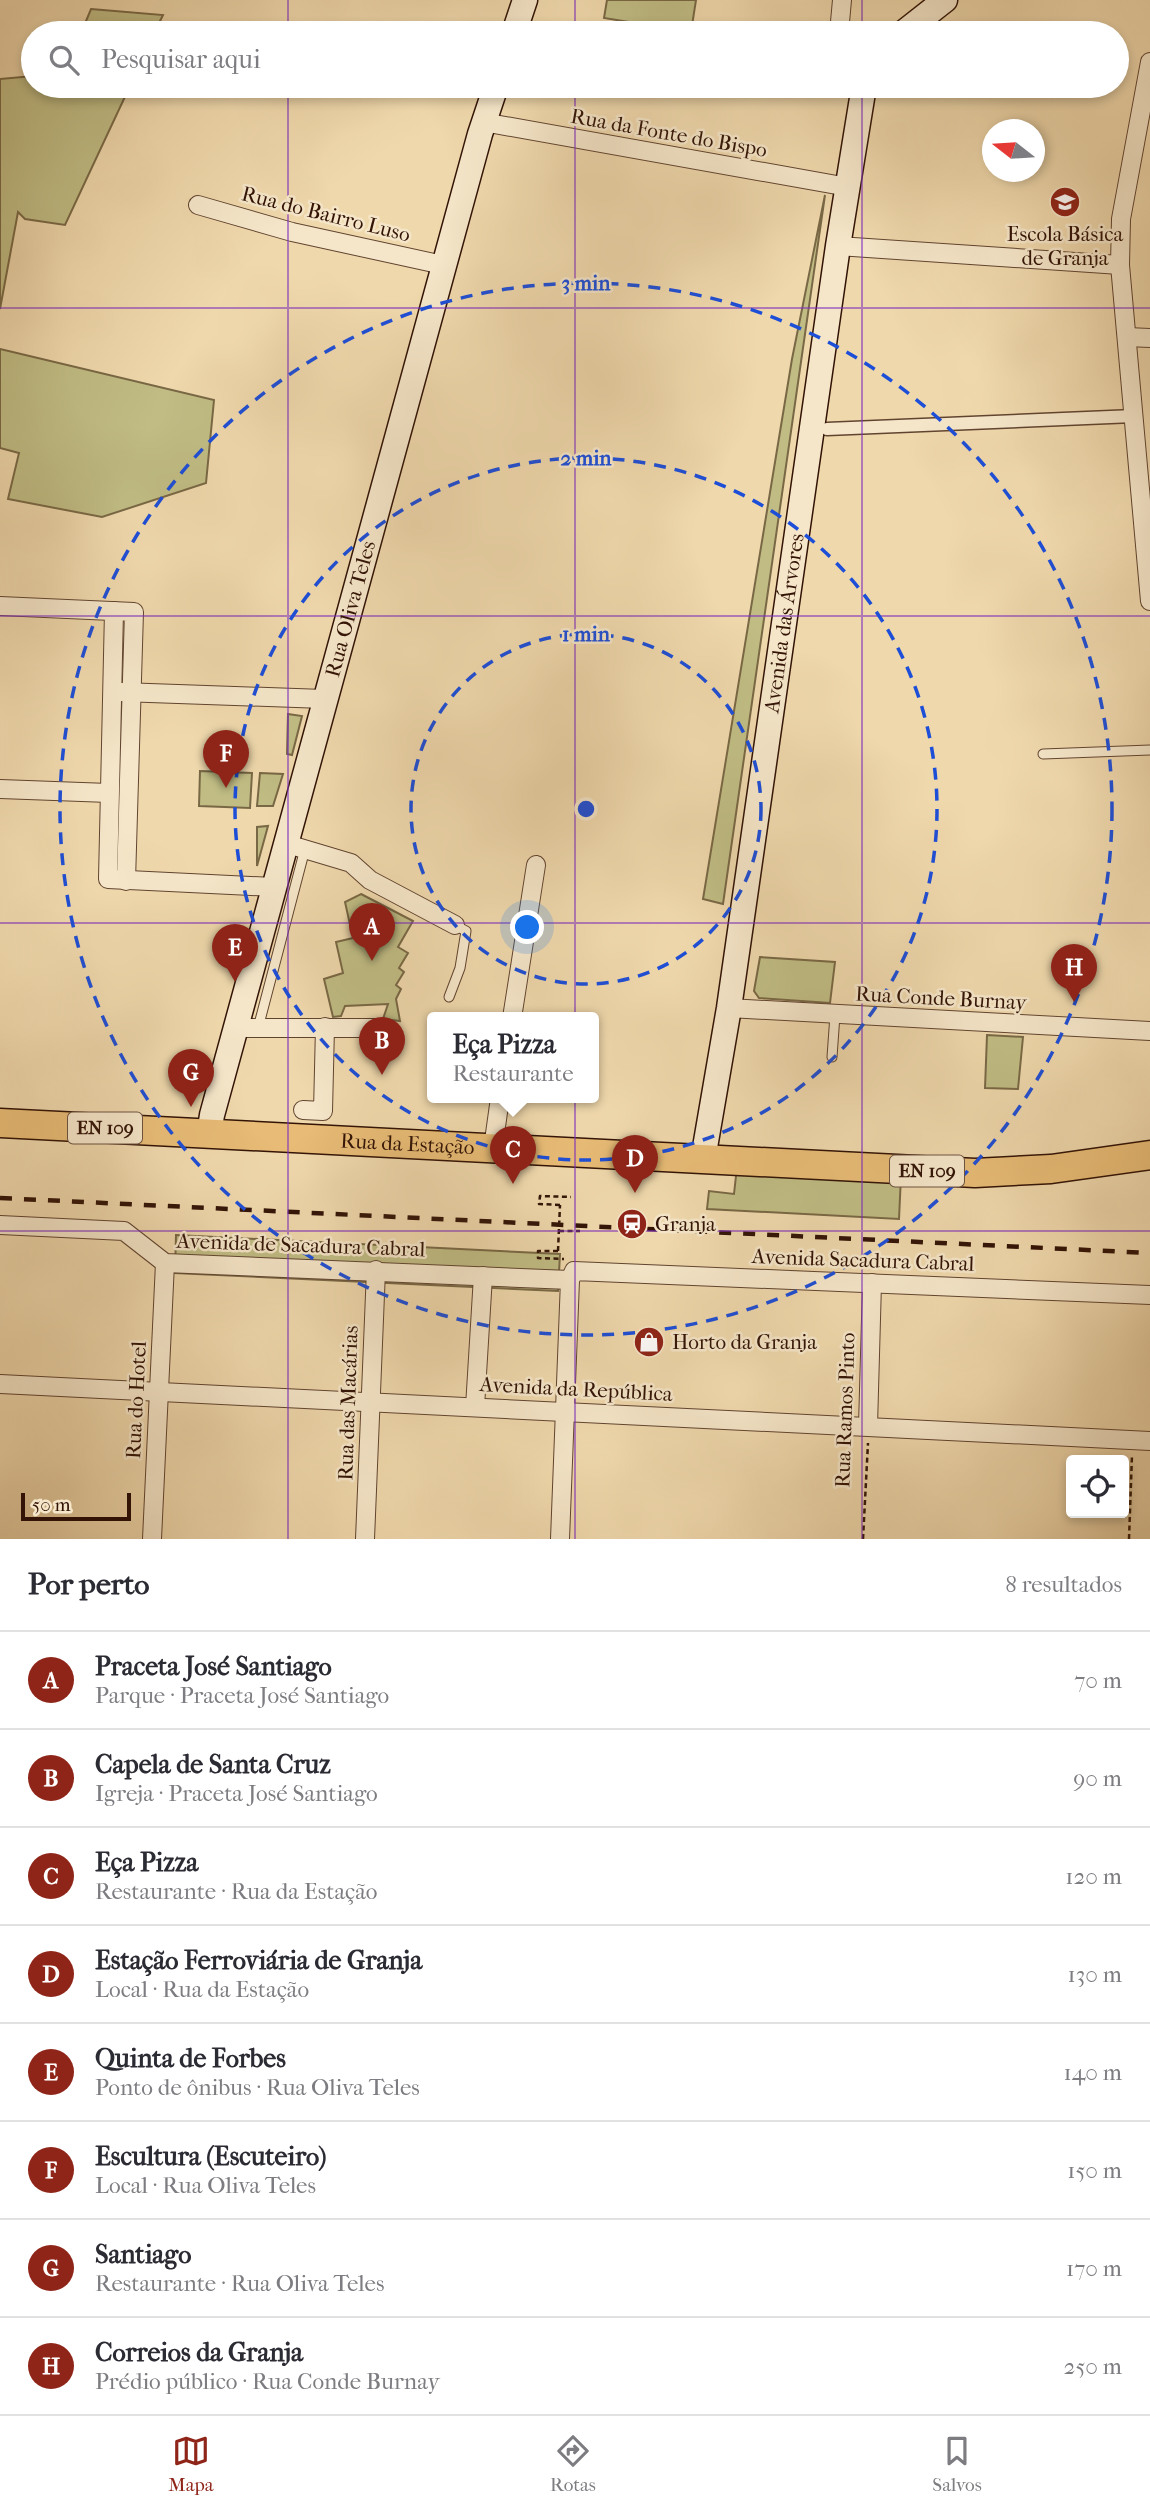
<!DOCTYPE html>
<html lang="pt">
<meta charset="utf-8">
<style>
:root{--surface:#fff;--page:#f2f2f3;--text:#2b2b33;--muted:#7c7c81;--line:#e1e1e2;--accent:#8f2418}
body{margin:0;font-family:"IM FELL French Canon",serif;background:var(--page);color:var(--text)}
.controls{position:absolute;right:21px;bottom:21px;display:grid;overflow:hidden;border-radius:7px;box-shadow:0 4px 10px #0003}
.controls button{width:63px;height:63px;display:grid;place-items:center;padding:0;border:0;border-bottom:2px solid var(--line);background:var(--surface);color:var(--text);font:35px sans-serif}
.compass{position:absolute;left:982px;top:119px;width:63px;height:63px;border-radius:50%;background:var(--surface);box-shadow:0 4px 10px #0003;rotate:287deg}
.scale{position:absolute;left:21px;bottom:18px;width:110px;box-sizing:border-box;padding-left:7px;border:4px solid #321306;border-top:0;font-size:19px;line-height:24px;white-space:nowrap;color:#321306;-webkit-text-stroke:5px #f5e6c9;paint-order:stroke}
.you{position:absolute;left:528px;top:928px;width:24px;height:24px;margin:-18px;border:5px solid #fff;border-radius:50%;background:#1a73e8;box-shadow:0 0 0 10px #1a73e833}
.badge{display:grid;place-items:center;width:46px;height:46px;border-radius:50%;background:var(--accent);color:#fff;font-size:23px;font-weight:700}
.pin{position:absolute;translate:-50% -58px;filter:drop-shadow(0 2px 4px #0008)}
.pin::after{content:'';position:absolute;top:37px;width:24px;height:21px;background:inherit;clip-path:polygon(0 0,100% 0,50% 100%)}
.popup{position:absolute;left:427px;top:1012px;width:172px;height:91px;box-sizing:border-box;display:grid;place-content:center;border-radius:7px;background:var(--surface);filter:drop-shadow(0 2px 5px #0005);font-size:23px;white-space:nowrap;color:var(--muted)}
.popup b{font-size:26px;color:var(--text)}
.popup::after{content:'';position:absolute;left:50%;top:100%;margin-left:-14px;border:14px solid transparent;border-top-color:var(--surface)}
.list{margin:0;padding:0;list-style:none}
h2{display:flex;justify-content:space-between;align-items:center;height:91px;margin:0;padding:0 28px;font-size:30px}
h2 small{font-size:23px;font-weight:400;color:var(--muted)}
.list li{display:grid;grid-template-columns:46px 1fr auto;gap:21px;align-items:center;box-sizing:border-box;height:98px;padding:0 28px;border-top:2px solid var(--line)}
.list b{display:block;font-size:26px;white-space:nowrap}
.list p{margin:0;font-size:23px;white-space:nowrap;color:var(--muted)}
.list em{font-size:23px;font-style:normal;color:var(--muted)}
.icon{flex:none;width:38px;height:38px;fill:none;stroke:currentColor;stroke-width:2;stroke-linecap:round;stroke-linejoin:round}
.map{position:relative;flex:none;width:1150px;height:1539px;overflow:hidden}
.search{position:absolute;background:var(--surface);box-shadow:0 4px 10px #0003;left:21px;right:21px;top:21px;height:77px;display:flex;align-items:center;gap:18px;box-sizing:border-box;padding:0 24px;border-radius:38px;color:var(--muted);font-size:26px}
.sheet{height:875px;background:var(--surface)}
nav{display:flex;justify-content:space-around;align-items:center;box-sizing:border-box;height:98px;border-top:2px solid var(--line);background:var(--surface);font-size:19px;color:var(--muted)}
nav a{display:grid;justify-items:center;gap:4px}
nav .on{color:var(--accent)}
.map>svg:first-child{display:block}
.green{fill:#c0bc84;stroke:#796845;stroke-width:2}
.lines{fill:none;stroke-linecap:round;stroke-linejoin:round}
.service-casing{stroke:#614430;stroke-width:11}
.pedestrian-casing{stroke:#614430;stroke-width:15}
.minor-casing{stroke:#614430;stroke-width:20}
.secondary-casing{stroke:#321306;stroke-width:27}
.primary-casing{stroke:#321306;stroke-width:31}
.path{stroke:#321306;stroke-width:2.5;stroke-dasharray:5 3.5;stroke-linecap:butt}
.service{stroke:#f5e6c9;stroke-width:9}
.pedestrian{stroke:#f5e6c9;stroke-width:12}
.minor{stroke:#f5e6c9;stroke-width:18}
.secondary{stroke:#f5e6c9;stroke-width:24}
.primary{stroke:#e8bc76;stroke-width:28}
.rail{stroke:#321306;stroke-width:4.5;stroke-dasharray:12 12;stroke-linecap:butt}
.path-bridge{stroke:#321306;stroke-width:2.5;stroke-dasharray:5 3.5;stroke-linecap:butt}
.grid{fill:none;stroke:#7b2cbf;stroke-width:2;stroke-opacity:0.55}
.ring{fill:none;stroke:#1d4ed8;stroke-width:3.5;stroke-dasharray:12 9}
.labels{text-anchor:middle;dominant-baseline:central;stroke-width:5;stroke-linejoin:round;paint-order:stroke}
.shield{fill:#f5e6c9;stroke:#6c5240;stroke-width:2}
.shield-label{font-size:19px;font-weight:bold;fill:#321306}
.street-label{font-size:21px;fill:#321306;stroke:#f5e6c9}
.poi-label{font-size:21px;fill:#321306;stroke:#f5e6c9;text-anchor:start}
.centre{fill:#1d4ed8;stroke:#f5e6c9;stroke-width:3.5}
.ring-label{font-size:21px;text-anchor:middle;font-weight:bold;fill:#1d4ed8;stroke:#f5e6c9;stroke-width:5;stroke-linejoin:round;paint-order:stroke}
</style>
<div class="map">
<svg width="1150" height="1539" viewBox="0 0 1150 1539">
<rect width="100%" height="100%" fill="#efd8ac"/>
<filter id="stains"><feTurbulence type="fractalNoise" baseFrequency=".00286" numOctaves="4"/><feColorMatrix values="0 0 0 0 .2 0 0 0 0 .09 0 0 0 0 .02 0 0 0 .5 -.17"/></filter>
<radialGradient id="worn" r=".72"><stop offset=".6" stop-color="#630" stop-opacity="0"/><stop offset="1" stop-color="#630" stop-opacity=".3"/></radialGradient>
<!-- green -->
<g class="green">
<polygon points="607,0 696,0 691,32 604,18"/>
<polygon points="91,9 163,15 154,33 81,33"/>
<polygon points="33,76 33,86 130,86 65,225 25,219 18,212 0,309 0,79"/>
<polygon points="825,195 723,904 703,899 792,359"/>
<polygon points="0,349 214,400 206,483 102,517 8,499 19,453 0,448"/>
<polygon points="288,714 302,716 292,755 287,754"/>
<polygon points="200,771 252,773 250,808 199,806"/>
<polygon points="260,773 283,774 273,806 257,806"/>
<polygon points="268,826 257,866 257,827"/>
<polygon points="361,894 413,921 398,947 408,953 399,968 404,972 396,985 401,989 396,999 400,1021 383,1019 388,1004 345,1006 341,1016 333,1017 324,979 343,973 336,942 353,938 345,902"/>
<polygon points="760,957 835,962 830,1003 759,998 754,991"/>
<polygon points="987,1035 1023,1037 1018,1089 985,1088"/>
<polygon points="737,1167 901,1176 899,1219 707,1209 709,1191 734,1194"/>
<polygon points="176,1235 560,1254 558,1291 175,1273"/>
</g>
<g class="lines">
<!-- service casing -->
<g class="service-casing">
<g id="service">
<polyline points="1043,754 1150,750"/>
<polyline points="449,997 460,968 466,931 455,925"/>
<polyline points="258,1028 305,849"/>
<polyline points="832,1057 835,1015"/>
</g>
</g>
<!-- pedestrian casing -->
<g class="pedestrian-casing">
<polyline id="pedestrian" points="827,429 1134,416"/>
</g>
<!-- minor casing -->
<g class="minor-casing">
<g id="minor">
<polyline points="839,33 842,0"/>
<polyline points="1150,62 1121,219 1120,265 1150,601"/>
<polyline points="483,122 848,187"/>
<polyline points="198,205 292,232 443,265"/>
<polyline points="838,246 1120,265"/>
<polyline points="1127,337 1150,338"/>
<polyline points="0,606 134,612 126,881"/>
<polyline points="114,611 108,879 273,887"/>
<polyline points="121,692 324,699"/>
<polyline points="0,789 109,793"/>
<polyline points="284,843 351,863 370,880 455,925"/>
<polyline points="729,1008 1150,1031"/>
<polyline points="512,1018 536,865"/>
<polyline points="234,1028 379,1028"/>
<polyline points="303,1110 323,1111 325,1027"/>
<polyline points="493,1148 500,1098"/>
<polyline points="0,1225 124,1231 165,1263 570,1280"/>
<polyline points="0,1384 1150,1441"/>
<polyline points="475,1407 483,1276"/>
<polyline points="868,1426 872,1283"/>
<polyline points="152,1539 165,1263"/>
<polyline points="365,1539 376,1270"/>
<polyline points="560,1539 570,1280 574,1271 1150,1295"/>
</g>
</g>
<!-- secondary casing -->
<g class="secondary-casing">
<g id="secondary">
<polyline points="514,33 525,0"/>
<polyline points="903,33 945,0"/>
<path id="s1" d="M 209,1134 L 212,1115 L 480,134 L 496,86"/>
<path id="s2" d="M 703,1159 L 729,1008 L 838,246 L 864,86"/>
</g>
</g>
<!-- primary casing -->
<g class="primary-casing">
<g id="primary">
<path id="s3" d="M 0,1123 L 975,1173 L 1051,1169 L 1150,1155"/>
</g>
</g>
<!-- path -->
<g class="path">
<polyline points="560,1205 539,1204 540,1196 571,1197"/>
<polyline points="559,1231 580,1231"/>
<polyline points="558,1251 538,1251 538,1258 564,1259"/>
<polyline points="863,1539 868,1443"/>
<polyline points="1129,1539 1132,1455"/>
</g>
<!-- service -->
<use href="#service" class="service"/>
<!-- pedestrian -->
<use href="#pedestrian" class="pedestrian"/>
<!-- minor -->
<use href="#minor" class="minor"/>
<!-- secondary -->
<use href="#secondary" class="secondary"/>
<!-- primary -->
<use href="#primary" class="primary"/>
<!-- rail -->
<polyline class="rail" points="0,1198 1150,1253"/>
<!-- path-bridge -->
<polyline class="path-bridge" points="558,1251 560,1205"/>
</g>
<!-- grid -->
<path class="grid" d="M 288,0 L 288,33M 575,0 L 575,33M 862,0 L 862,33M 288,86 L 288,1539M 575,86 L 575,1539M 862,86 L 862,1539M 0,308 L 1150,308M 0,616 L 1150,616M 0,923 L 1150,923M 0,1231 L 1150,1231"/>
<!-- distance rings -->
<g class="ring">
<circle cx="586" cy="809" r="175"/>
<circle cx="586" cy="809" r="351"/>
<circle cx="586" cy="809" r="526"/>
</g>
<!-- icons -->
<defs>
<g id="school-disc" transform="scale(1.575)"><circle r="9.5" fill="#8f2418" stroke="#f5e6c9"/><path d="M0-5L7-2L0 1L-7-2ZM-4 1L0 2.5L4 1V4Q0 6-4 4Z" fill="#fff"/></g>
<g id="station-disc" transform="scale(1.575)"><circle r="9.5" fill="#8f2418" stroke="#f5e6c9"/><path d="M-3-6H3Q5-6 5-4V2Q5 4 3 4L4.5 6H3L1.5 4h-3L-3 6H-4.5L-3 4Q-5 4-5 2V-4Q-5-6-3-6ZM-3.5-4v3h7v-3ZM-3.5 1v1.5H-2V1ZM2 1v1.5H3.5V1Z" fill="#fff"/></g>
<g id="shop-disc" transform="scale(1.575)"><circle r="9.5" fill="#8f2418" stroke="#f5e6c9"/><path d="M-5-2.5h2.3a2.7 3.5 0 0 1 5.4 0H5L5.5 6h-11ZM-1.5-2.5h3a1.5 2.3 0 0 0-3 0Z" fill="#fff"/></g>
</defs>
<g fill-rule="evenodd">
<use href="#school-disc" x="1065" y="202"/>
<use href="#station-disc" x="632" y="1224"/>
<use href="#shop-disc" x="649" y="1342"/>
</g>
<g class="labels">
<!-- shield labels -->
<g class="shield">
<rect x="68" y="1112.5" width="74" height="31" rx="5"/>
<rect x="890" y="1155.5" width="74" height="31" rx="5"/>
</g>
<g class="shield-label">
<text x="105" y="1128">EN 109</text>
<text x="927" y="1171">EN 109</text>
</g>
<!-- street labels -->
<g class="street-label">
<text transform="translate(669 133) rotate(10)">Rua da Fonte do Bispo</text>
<text transform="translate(326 214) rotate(14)">Rua do Bairro Luso</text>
<text stroke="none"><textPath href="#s1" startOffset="544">Rua Oliva Teles</textPath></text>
<text stroke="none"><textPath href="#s2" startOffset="542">Avenida das Árvores</textPath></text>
<text transform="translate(941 998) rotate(3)">Rua Conde Burnay</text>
<text stroke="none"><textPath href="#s3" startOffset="408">Rua da Estação</textPath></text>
<text transform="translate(301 1245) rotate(2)">Avenida de Sacadura Cabral</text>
<text transform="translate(863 1260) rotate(2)">Avenida Sacadura Cabral</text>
<text transform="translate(576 1389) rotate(3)">Avenida da República</text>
<text transform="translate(136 1400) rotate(-87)">Rua do Hotel</text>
<text transform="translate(348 1403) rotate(-88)">Rua das Macárias</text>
<text transform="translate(845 1410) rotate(-88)">Rua Ramos Pinto</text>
</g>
<!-- poi labels -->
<g class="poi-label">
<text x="1065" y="234" text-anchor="middle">Escola Básica<tspan x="1065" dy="24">de Granja</tspan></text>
<text x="655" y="1224">Granja</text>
<text x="672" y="1342">Horto da Granja</text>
</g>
</g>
<circle cx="586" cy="809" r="10" class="centre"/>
<g class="ring-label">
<text x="586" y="290">3 min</text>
<text x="586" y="465">2 min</text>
<text x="586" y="641">1 min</text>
</g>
<rect width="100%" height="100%" filter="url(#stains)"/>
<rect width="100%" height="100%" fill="url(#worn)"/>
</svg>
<div class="controls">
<button><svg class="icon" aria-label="locate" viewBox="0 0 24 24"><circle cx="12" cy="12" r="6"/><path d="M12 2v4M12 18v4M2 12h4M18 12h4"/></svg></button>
</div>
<svg class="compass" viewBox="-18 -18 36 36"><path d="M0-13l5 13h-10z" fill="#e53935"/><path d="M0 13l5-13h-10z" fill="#7c7c81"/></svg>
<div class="scale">50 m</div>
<div class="you"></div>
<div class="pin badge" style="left:372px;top:961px">A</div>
<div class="pin badge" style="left:382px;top:1075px">B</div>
<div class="pin badge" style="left:513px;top:1184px">C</div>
<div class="popup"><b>Eça Pizza</b>Restaurante</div>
<div class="pin badge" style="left:635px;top:1193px">D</div>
<div class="pin badge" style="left:235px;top:982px">E</div>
<div class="pin badge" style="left:226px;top:788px">F</div>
<div class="pin badge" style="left:191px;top:1107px">G</div>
<div class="pin badge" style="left:1074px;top:1002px">H</div>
<div class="search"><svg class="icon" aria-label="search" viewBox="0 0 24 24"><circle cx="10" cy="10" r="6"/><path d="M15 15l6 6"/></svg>Pesquisar aqui</div>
</div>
<section class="sheet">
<h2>Por perto<small>8 resultados</small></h2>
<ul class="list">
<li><span class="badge">A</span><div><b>Praceta José Santiago</b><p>Parque · Praceta José Santiago</p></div><em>70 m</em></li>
<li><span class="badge">B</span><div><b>Capela de Santa Cruz</b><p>Igreja · Praceta José Santiago</p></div><em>90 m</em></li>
<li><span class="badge">C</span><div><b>Eça Pizza</b><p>Restaurante · Rua da Estação</p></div><em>120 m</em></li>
<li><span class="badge">D</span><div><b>Estação Ferroviária de Granja</b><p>Local · Rua da Estação</p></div><em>130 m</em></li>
<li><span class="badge">E</span><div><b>Quinta de Forbes</b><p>Ponto de ônibus · Rua Oliva Teles</p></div><em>140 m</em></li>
<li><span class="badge">F</span><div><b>Escultura (Escuteiro)</b><p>Local · Rua Oliva Teles</p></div><em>150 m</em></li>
<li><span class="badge">G</span><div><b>Santiago</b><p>Restaurante · Rua Oliva Teles</p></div><em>170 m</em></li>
<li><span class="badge">H</span><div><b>Correios da Granja</b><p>Prédio público · Rua Conde Burnay</p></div><em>250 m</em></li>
</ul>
</section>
<nav>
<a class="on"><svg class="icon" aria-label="map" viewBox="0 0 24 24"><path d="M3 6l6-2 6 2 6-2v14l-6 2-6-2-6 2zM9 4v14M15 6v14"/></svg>Mapa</a>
<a><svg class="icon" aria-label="directions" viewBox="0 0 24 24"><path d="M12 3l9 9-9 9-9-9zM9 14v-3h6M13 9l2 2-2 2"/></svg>Rotas</a>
<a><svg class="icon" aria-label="saved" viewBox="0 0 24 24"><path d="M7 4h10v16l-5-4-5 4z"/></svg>Salvos</a>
</nav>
